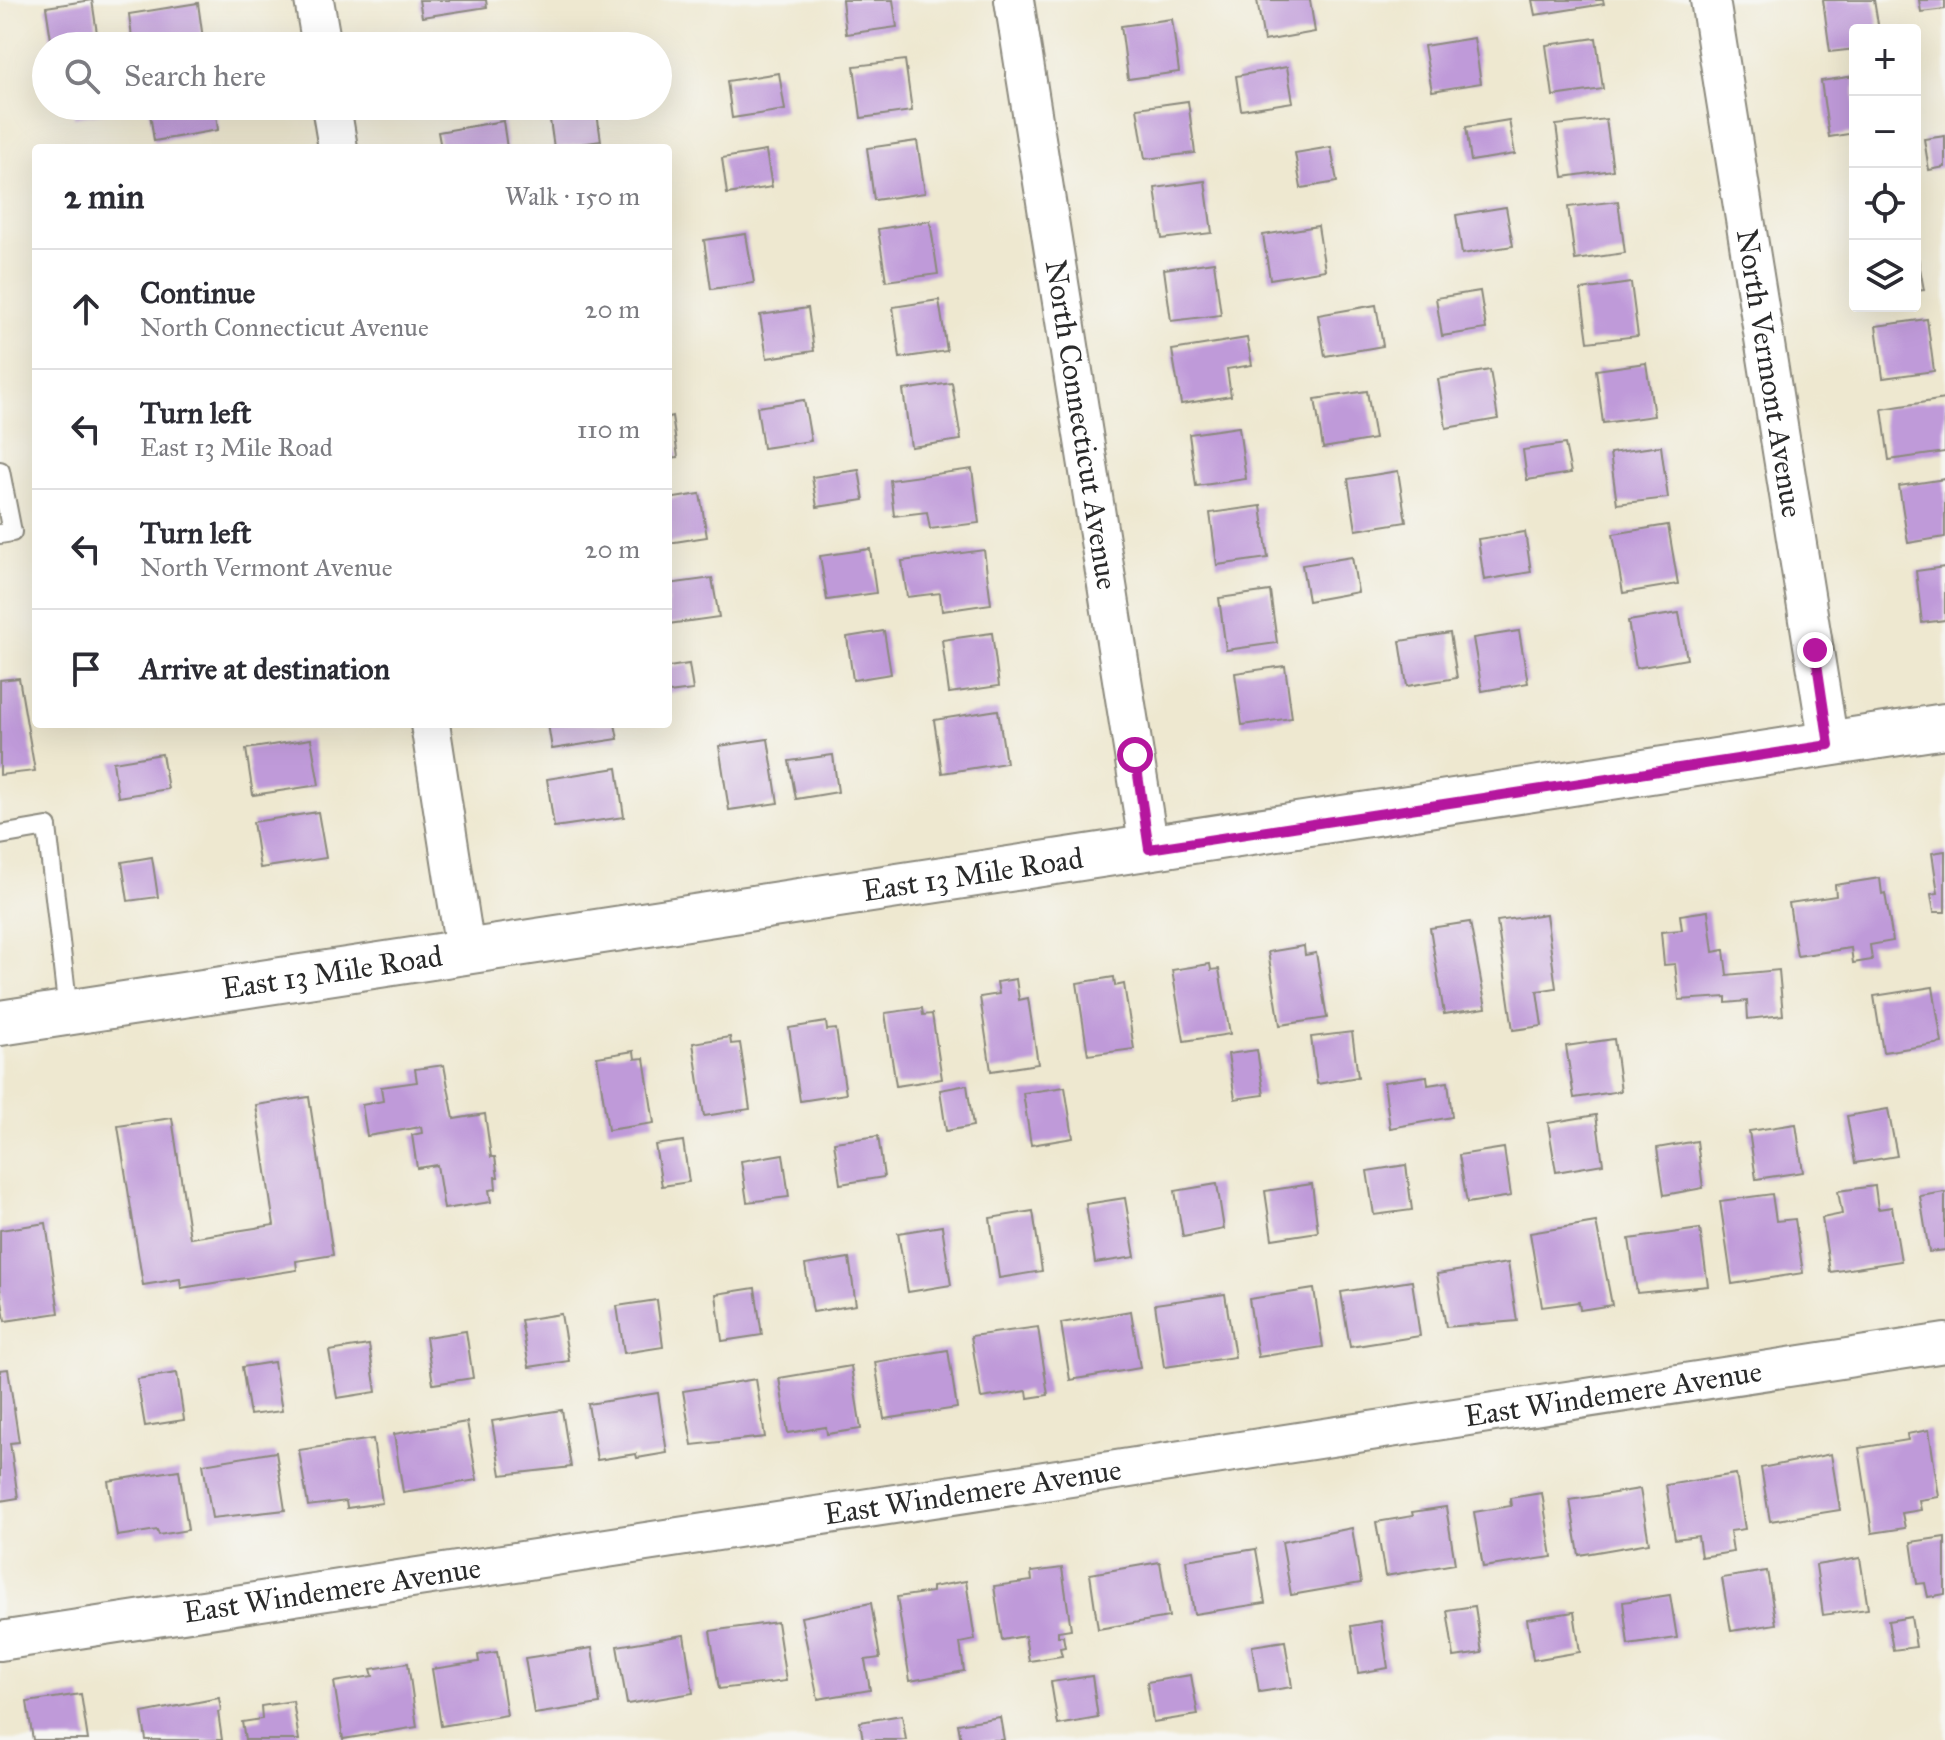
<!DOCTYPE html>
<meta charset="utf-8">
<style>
:root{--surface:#fff;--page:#f7f7f7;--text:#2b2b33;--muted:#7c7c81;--line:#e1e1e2}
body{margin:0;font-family:"IM FELL Great Primer",serif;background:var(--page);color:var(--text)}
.controls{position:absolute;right:24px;top:24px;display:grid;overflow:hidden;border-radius:8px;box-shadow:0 8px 32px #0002}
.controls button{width:72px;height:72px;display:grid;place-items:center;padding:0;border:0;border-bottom:2px solid var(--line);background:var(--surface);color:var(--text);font:40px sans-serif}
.stop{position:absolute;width:24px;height:24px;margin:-18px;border:6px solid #b5179e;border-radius:50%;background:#fff}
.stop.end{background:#b5179e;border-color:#fff;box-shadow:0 2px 8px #0008}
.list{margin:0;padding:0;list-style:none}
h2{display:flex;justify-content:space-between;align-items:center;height:104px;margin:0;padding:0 32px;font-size:34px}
h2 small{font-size:26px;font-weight:400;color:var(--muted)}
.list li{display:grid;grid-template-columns:52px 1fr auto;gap:24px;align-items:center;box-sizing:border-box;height:120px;padding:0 32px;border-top:2px solid var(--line)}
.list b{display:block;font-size:30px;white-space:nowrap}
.list p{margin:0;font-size:26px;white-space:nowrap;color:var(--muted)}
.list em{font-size:26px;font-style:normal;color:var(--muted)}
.icon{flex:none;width:44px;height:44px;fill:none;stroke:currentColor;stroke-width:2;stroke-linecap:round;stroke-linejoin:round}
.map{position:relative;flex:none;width:1945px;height:1740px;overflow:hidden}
.search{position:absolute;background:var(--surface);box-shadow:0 8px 32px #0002;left:32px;top:32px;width:640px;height:88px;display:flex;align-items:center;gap:20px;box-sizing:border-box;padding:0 28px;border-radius:44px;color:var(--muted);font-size:30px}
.panel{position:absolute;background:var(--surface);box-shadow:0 8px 32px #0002;left:32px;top:144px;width:640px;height:584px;border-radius:8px}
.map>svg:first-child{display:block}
.building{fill:#bf9ad9}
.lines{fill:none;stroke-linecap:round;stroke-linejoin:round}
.service-casing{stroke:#8c8a7e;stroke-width:22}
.minor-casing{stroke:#8c8a7e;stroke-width:42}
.secondary-casing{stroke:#8c8a7e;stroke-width:48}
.service{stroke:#fff;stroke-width:18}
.minor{stroke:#fff;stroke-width:38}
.secondary{stroke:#fff;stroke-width:44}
.route{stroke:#b5179e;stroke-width:10}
.labels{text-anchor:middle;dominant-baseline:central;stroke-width:8;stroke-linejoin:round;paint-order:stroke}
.street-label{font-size:30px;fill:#2b2b2b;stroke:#f6f6f2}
</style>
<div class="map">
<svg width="1945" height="1740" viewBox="0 0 1945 1740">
<rect width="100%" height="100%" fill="#f6f6f2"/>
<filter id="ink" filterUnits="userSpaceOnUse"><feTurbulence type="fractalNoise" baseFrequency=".0125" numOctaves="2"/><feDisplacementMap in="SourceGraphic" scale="16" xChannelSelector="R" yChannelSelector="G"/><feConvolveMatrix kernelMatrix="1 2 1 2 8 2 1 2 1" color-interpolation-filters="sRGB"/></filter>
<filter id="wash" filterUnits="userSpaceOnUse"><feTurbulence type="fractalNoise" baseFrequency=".006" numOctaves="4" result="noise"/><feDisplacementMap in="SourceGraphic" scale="32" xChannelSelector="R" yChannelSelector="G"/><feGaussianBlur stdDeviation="1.8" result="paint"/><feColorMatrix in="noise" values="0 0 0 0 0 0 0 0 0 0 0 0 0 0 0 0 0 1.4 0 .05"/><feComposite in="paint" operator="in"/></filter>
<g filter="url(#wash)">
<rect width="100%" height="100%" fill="#eee8d0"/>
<g id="blocks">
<!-- building -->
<g class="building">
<polygon points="92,0 98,40 52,46 46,7"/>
<polygon points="419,0 486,0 487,7 422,17"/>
<polygon points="842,0 893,0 897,27 846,34"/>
<polygon points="1257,0 1310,0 1315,32 1264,41"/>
<polygon points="1532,0 1603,0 1604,4 1535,15"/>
<polygon points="1823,0 1874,0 1879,30 1855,30 1855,49 1830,52"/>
<polygon points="1919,0 1945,0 1945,9 1921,12"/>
<polygon points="198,3 204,46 133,46 129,14"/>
<polygon points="1172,19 1179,72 1128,79 1121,26"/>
<polygon points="492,38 493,46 454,46 454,44"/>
<polygon points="1474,38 1481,83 1432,91 1424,46"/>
<polygon points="1596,38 1603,89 1553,96 1546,45"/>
<polygon points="905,60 912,111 861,118 854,66"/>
<polygon points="1287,67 1293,102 1241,110 1236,76"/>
<polygon points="779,73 785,110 732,118 727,81"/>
<polygon points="1855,76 1855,133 1829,137 1821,81"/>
<polygon points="1188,101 1195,153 1145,159 1137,108"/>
<polygon points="73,106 114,106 114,111 74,118"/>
<polygon points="149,106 215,106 218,130 154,141"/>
<polygon points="548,106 596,106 601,141 554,148"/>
<polygon points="1606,119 1613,170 1563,177 1556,125"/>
<polygon points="1509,120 1515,154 1471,161 1466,127"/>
<polygon points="503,121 507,148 441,148 438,132"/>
<polygon points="1945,136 1945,167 1929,170 1924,139"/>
<polygon points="917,141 925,193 874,200 867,148"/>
<polygon points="1331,147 1337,182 1301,188 1295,153"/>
<polygon points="766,151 772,187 727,194 722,158"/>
<polygon points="1205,181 1212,233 1162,239 1155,188"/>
<polygon points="1618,201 1625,253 1575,260 1568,207"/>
<polygon points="1506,207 1513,246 1462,254 1456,215"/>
<polygon points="930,221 938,274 886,281 878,229"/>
<polygon points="1318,226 1325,270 1270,279 1263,235"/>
<polygon points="746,234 754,283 711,289 704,240"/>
<polygon points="1915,241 1924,290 1915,291"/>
<polygon points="1214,262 1221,315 1171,321 1164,269"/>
<polygon points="1631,283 1638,336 1588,342 1581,290"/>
<polygon points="1480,291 1486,329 1442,336 1436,298"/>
<polygon points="939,300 947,351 900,358 893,307"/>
<polygon points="1376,305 1383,346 1325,356 1318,315"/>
<polygon points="808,308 814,351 767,358 760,315"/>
<polygon points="1927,319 1934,371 1883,378 1876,326"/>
<polygon points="1247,338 1252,365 1227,369 1231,396 1181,404 1172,350"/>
<polygon points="1646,363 1654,416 1603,423 1596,370"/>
<polygon points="1490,370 1498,419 1446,428 1438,379"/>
<polygon points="952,383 961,440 911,447 903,390"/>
<polygon points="1367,391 1375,439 1323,448 1315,399"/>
<polygon points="1945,399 1945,452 1889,460 1882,409"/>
<polygon points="804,400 811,441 763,448 757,407"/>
<polygon points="672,416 678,457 668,458 668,417"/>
<polygon points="1239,427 1246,479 1196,486 1189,434"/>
<polygon points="1565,444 1571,473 1527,480 1523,450"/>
<polygon points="1661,446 1668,498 1617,504 1610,453"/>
<polygon points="972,469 979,523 930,529 927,512 894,516 890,480"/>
<polygon points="859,470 864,500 817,507 812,477"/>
<polygon points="1398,471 1406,522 1356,530 1348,479"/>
<polygon points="1945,479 1945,537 1908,543 1899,486"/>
<polygon points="700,494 707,537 668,543 668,499"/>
<polygon points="1261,506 1268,558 1217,565 1210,513"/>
<polygon points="1668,525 1678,584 1623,593 1613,534"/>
<polygon points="1525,532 1531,572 1484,580 1478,539"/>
<polygon points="870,549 876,593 827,600 820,556"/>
<polygon points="984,550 991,604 942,611 940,593 907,597 902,561"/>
<polygon points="1352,557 1358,592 1308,601 1302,565"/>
<polygon points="1945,567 1945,620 1922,623 1916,571"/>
<polygon points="712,578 719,617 668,624 668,584"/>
<polygon points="1270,591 1277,643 1226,650 1219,598"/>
<polygon points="1679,613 1687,659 1636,668 1628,621"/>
<polygon points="884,631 891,674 853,680 847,637"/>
<polygon points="1519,631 1528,683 1482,691 1473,638"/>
<polygon points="992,633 999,686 949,693 942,640"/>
<polygon points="1450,633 1457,678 1407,686 1400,641"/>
<polygon points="689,664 693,690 668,693 668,667"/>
<polygon points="1285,666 1292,718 1242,725 1235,673"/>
<polygon points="19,678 35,771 0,775 0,680"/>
<polygon points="998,710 1006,763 942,773 934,720"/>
<polygon points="548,724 615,724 618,739 552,749"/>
<polygon points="311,739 319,785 253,795 246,749"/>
<polygon points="768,739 778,803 729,810 719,746"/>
<polygon points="162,754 168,789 118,797 113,762"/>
<polygon points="833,755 838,792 796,799 789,761"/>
<polygon points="617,768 624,817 554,827 547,779"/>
<polygon points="318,812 326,858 260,868 253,822"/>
<polygon points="1945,851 1945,912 1934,912 1931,894 1938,893 1932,853"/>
<polygon points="152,857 158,897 128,901 122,862"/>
<polygon points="1880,878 1882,894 1885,893 1893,941 1870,945 1872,960 1853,963 1851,948 1797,956 1789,903 1836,896 1835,885"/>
<polygon points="1708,911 1713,952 1724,950 1727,975 1779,970 1783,1015 1748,1019 1747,1001 1726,1003 1726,997 1679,1000 1675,964 1664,965 1661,932 1682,930 1680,915"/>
<polygon points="1546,914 1556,988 1537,991 1542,1026 1513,1030 1497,921"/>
<polygon points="1470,922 1486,1008 1444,1014 1430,928"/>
<polygon points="1304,946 1305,955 1316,953 1327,1018 1280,1025 1268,952"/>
<polygon points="1210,964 1211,970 1219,969 1230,1034 1184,1041 1172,970"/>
<polygon points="1114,977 1115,986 1124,984 1134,1049 1088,1055 1077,983"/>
<polygon points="1016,979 1019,1000 1028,998 1038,1064 991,1071 980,997 999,994 997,982"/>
<polygon points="1933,987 1942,1043 1883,1052 1874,996"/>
<polygon points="922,1008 923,1015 932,1014 942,1079 896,1086 885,1013"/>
<polygon points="826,1022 827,1030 836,1029 846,1094 800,1101 789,1028"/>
<polygon points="1352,1032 1358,1077 1317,1084 1311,1037"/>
<polygon points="730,1037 731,1044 740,1043 750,1109 704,1116 693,1043"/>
<polygon points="1614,1039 1621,1091 1574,1098 1566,1046"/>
<polygon points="1257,1050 1264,1095 1235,1099 1228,1054"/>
<polygon points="634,1051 635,1059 644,1058 654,1123 608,1130 597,1057"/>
<polygon points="444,1065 454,1119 485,1114 491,1157 495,1157 498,1177 495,1177 496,1189 489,1190 491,1202 444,1209 437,1165 417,1168 412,1135 422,1133 421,1127 367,1136 362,1105 383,1101 381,1087 417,1082 415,1069"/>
<polygon points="1427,1076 1428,1085 1448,1082 1452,1117 1390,1128 1384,1082"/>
<polygon points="967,1085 973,1126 946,1131 940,1090"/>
<polygon points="1065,1087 1073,1138 1031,1145 1023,1093"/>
<polygon points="309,1097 333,1255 296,1261 297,1270 181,1288 180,1279 143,1285 118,1126 172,1118 190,1238 274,1225 256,1105"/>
<polygon points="1888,1109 1897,1156 1855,1163 1847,1116"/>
<polygon points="1596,1115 1603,1164 1556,1172 1548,1123"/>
<polygon points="1796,1124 1803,1172 1756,1179 1749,1131"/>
<polygon points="878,1136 884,1177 840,1184 834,1142"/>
<polygon points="683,1141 689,1182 662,1186 655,1145"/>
<polygon points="1697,1141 1703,1188 1664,1195 1657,1148"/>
<polygon points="1504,1148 1511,1196 1467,1203 1459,1155"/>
<polygon points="783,1154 789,1197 747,1202 741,1161"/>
<polygon points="1406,1165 1412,1210 1374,1215 1367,1171"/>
<polygon points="1217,1184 1224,1229 1183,1237 1175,1191"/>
<polygon points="1312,1184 1318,1232 1272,1239 1265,1191"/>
<polygon points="1875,1186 1878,1209 1892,1207 1901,1261 1830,1272 1822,1218 1842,1214 1838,1191"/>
<polygon points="1945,1192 1945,1250 1929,1252 1920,1196"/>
<polygon points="1772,1194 1776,1221 1795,1219 1803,1273 1732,1284 1720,1201"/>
<polygon points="1125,1198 1135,1257 1095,1263 1086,1204"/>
<polygon points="1033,1211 1042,1271 999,1278 990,1218"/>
<polygon points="1596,1222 1612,1305 1580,1310 1579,1302 1542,1307 1530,1233"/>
<polygon points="46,1223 59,1313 5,1321 0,1288 0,1230"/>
<polygon points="942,1226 951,1285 908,1292 898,1233"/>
<polygon points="1700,1229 1708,1286 1637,1293 1629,1239"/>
<polygon points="849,1258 856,1305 813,1312 805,1265"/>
<polygon points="1508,1263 1517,1321 1446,1327 1437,1274"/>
<polygon points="1412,1281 1420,1336 1350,1347 1341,1292"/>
<polygon points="755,1288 762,1335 722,1341 716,1294"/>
<polygon points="1314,1289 1323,1347 1258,1357 1249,1299"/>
<polygon points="1225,1294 1235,1357 1164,1367 1155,1304"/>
<polygon points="657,1300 663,1347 624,1353 617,1306"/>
<polygon points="1131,1311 1140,1368 1070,1380 1061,1323"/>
<polygon points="561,1314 569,1361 529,1367 521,1320"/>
<polygon points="1038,1327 1048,1395 1028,1398 1027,1391 981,1398 971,1336"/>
<polygon points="466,1331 473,1378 433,1384 426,1337"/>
<polygon points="369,1345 376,1392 337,1398 329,1351"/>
<polygon points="948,1350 957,1408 884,1419 875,1362"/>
<polygon points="274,1362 282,1411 250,1415 242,1367"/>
<polygon points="851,1366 861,1429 827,1434 826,1427 788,1433 779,1378"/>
<polygon points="8,1369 19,1442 10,1443 18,1498 0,1501 0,1370"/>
<polygon points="177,1373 184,1420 145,1426 137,1379"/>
<polygon points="756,1379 765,1437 692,1445 683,1391"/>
<polygon points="658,1393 667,1453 637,1458 636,1454 597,1460 588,1404"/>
<polygon points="562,1410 571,1467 501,1475 492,1421"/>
<polygon points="467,1422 477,1480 403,1492 394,1434"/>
<polygon points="1929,1430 1939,1497 1919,1500 1921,1510 1902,1513 1905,1528 1872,1533 1859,1448 1908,1440 1907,1434"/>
<polygon points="373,1439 382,1503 347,1508 346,1501 308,1506 299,1450"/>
<polygon points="276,1452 285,1510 212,1518 203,1464"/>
<polygon points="1831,1454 1840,1510 1770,1521 1761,1468"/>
<polygon points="179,1470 188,1530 159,1535 157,1530 117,1536 108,1481"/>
<polygon points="1736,1474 1745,1529 1730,1531 1733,1552 1701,1557 1698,1536 1675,1539 1666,1485"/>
<polygon points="1640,1489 1649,1543 1579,1555 1570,1500"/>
<polygon points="1542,1493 1552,1557 1483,1567 1474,1512 1511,1506 1510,1498"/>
<polygon points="1446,1507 1455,1564 1385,1576 1376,1522 1413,1516 1412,1512"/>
<polygon points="1352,1528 1361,1583 1291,1595 1282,1542"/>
<polygon points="1945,1537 1945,1594 1928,1597 1925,1583 1917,1584 1911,1542"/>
<polygon points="1256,1549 1265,1603 1194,1614 1186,1560"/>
<polygon points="1860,1558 1868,1609 1823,1615 1816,1565"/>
<polygon points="1160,1562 1169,1617 1098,1629 1090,1574"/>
<polygon points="1062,1568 1071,1629 1058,1631 1058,1636 1063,1636 1065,1647 1060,1648 1062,1656 1029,1661 1025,1636 1002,1640 994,1586 1032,1581 1031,1572"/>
<polygon points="1767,1571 1776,1624 1731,1631 1722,1578"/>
<polygon points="966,1581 975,1640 960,1643 964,1671 910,1681 897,1597 932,1592 932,1587"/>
<polygon points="1670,1595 1677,1638 1628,1645 1623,1602"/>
<polygon points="871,1603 880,1658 865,1660 870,1690 818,1699 801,1617"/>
<polygon points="1475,1606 1482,1653 1454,1657 1447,1610"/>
<polygon points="1574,1612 1580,1652 1533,1660 1527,1619"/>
<polygon points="1911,1617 1916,1647 1893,1650 1888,1621"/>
<polygon points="1381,1621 1388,1668 1358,1673 1351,1626"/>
<polygon points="777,1622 786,1681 719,1689 710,1631"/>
<polygon points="684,1635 693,1693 627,1704 617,1646"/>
<polygon points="1285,1641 1292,1687 1259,1692 1252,1646"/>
<polygon points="592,1648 600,1704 534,1714 525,1658"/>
<polygon points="497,1652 507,1715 441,1726 432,1669 479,1662 478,1655"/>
<polygon points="408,1663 417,1727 343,1739 334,1682 373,1676 371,1669"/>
<polygon points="1191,1675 1198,1715 1153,1722 1147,1682"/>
<polygon points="1092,1676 1098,1718 1058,1725 1051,1682"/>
<polygon points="81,1694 88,1740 33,1740 27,1702"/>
<polygon points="219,1698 221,1711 218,1712 222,1740 146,1740 142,1713"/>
<polygon points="293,1701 299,1740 245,1740 242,1722 262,1719 261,1706"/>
<polygon points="902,1715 906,1740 863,1740 860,1722"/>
<polygon points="1000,1717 1004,1740 961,1740 958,1724"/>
</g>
</g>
</g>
<g filter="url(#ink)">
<use href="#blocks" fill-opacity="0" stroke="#8c8a7e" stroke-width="2"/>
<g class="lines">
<!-- service casing -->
<g class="service-casing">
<g id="service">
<polyline points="0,471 12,532 0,534"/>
<polyline points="0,835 47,827 68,1012"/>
</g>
</g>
<!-- minor casing -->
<g class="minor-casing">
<g id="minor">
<polyline points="314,0 322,46"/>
<path id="s1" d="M 1014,0 L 1149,849"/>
<path id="s2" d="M 1710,0 L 1829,745"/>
<polyline points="331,106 338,148"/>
<polyline points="430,724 465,950"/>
<path id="s3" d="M 0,1641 L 1945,1343"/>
</g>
</g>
<!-- secondary casing -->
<g class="secondary-casing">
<g id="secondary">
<path id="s4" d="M 0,1023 L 1945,726"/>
</g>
</g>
<!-- service -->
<use href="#service" class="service"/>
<!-- minor -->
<use href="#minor" class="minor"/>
<!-- secondary -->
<use href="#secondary" class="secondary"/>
</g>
</g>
<g class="lines" filter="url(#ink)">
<!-- route -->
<polyline class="route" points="1135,755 1149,849 1829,745 1815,650"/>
</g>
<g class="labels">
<!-- street labels -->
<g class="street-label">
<text stroke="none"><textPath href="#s2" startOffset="378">North Vermont Avenue</textPath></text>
<text stroke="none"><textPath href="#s1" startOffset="430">North Connecticut Avenue</textPath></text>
<text stroke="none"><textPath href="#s4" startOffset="984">East 13 Mile Road</textPath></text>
<text stroke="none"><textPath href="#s4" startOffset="336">East 13 Mile Road</textPath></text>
<text stroke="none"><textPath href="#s3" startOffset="1632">East Windemere Avenue</textPath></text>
<text stroke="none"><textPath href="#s3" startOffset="984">East Windemere Avenue</textPath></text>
<text stroke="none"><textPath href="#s3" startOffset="336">East Windemere Avenue</textPath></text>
</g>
</g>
</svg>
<div class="controls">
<button>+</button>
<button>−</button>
<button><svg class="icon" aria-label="locate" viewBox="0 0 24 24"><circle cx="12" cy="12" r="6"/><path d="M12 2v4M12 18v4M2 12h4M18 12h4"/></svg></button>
<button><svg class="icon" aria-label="layers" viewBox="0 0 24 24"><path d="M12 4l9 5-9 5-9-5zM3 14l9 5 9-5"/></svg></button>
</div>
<div class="stop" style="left:1135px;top:755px"></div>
<div class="stop end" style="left:1815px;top:650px"></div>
<div class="search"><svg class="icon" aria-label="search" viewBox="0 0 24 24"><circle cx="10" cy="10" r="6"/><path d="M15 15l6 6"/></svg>Search here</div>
<section class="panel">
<h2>2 min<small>Walk · 150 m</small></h2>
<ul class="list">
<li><svg class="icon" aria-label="ahead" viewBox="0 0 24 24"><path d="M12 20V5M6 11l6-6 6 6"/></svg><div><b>Continue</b><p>North Connecticut Avenue</p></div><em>20 m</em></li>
<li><svg class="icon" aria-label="left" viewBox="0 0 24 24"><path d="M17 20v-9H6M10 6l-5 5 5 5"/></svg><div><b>Turn left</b><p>East 13 Mile Road</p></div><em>110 m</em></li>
<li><svg class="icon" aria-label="left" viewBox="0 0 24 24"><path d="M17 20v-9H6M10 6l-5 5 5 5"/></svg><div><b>Turn left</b><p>North Vermont Avenue</p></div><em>20 m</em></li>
<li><svg class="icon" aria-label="arrive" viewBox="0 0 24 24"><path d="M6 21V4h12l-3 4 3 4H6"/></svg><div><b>Arrive at destination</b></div></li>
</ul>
</section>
</div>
